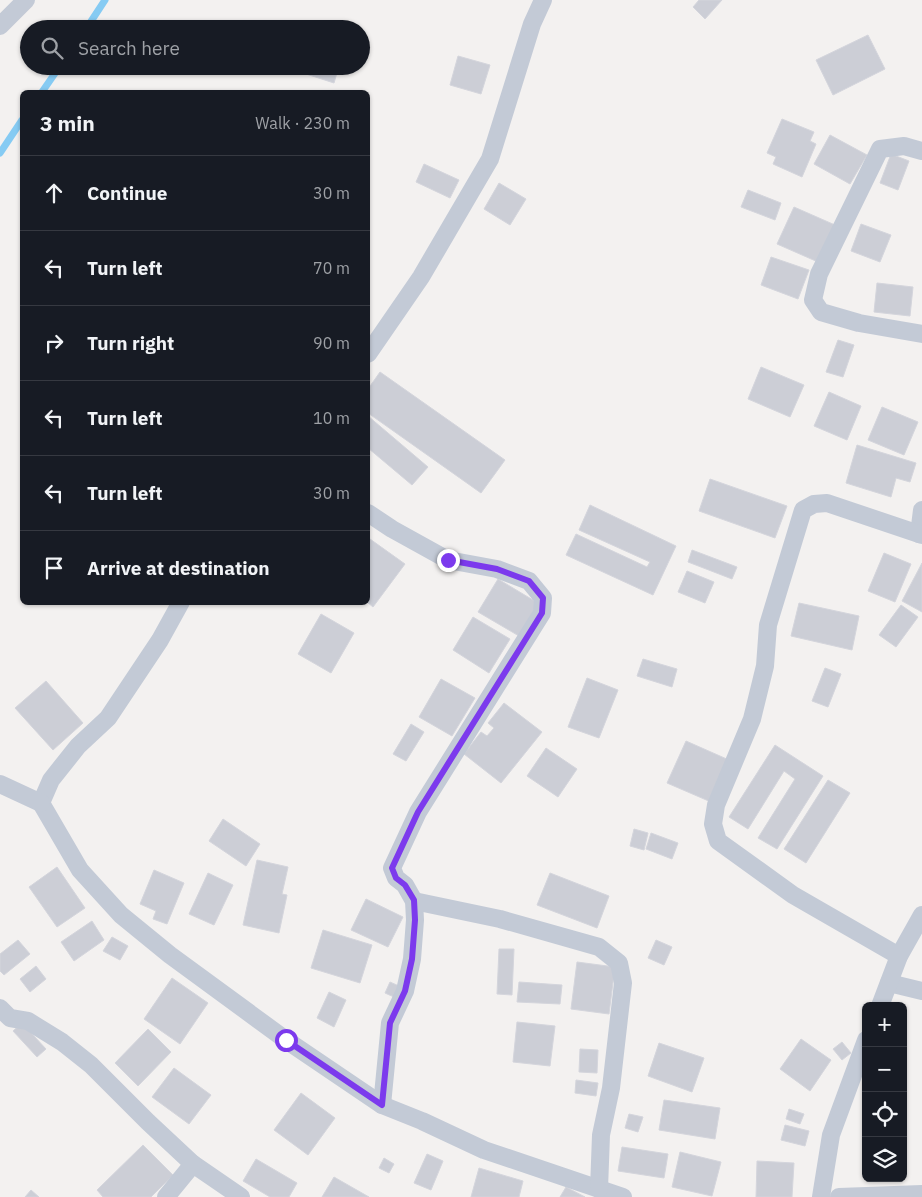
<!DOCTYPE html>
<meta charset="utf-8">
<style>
:root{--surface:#171b24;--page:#20242c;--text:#f1f3f6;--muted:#9ea1a6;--line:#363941}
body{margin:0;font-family:"IBM Plex Sans",sans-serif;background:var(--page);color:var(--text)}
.controls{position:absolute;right:15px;bottom:15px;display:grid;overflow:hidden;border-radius:8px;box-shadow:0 1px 4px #0004}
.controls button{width:45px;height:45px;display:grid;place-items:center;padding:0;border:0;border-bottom:1px solid var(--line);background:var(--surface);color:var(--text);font:25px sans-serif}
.stop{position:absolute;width:15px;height:15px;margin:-11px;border:4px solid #7c3aed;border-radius:50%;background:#fff}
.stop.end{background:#7c3aed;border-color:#fff;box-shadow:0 1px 5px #0008}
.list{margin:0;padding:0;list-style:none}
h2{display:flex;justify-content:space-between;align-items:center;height:65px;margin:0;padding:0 20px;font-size:21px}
h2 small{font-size:16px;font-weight:400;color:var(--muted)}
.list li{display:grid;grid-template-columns:32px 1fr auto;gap:15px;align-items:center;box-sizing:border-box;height:75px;padding:0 20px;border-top:1px solid var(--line)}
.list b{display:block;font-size:19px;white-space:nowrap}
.list em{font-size:16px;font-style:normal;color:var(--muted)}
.icon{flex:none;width:28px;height:28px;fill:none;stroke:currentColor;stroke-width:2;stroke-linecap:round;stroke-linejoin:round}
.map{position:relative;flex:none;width:922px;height:1197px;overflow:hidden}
.search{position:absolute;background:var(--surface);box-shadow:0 1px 4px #0004;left:20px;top:20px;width:350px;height:55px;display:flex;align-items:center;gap:12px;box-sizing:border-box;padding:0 18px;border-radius:28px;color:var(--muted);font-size:19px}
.panel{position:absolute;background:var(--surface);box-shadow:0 1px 4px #0004;left:20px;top:90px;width:350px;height:515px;border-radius:8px}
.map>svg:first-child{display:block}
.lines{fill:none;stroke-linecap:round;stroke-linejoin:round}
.stream{stroke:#86cbf3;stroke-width:7}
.building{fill:#ccced6;stroke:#d4d5dc}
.street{stroke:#c3cad6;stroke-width:18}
.route{stroke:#7c3aed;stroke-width:6}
</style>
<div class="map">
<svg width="922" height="1197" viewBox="0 0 922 1197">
<rect width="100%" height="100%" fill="#f3f1f0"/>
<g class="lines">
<!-- stream -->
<g class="stream">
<polyline points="86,29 105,0"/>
<polyline points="42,92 60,66"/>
<polyline points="0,153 22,120"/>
</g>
</g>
<!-- building -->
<g class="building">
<polygon points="699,0 722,0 705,19 693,7"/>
<polygon points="868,35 885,69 833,95 816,60"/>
<polygon points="458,56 490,65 481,94 450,85"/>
<polygon points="302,66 339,66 334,83 300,72"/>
<polygon points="782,119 814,132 810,141 816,144 802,177 773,164 776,157 767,153"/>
<polygon points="830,135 867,155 850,184 814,164"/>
<polygon points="891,154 909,161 898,190 880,183"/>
<polygon points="424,164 459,180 450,198 416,182"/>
<polygon points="499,183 526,199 510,225 484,209"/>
<polygon points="748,190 781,203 775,220 741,207"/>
<polygon points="794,207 835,225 818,262 777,244"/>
<polygon points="861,224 891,235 880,262 851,251"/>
<polygon points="771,257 809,270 798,299 761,285"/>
<polygon points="877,283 913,287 910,316 874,312"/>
<polygon points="838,340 854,345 843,377 826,372"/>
<polygon points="761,367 804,385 790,417 748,399"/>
<polygon points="380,372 505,460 481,493 368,413 368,389"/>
<polygon points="829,392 861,406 847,440 814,426"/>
<polygon points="882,407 918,422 904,455 868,440"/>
<polygon points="368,416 428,467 412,485 368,448"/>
<polygon points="857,445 916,463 910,482 896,478 891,497 846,483"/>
<polygon points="710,479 787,506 775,538 699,511"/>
<polygon points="590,505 676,546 653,595 566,555 576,534 647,567 650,562 579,530"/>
<polygon points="370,539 405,564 373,607 367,602 368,542"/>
<polygon points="692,550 737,567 732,579 688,562"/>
<polygon points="884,553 911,564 895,602 868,591"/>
<polygon points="922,563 922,612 902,601"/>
<polygon points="687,571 714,582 705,603 678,592"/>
<polygon points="498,579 538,603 519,636 478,612"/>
<polygon points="799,603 859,616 852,650 791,636"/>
<polygon points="901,605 918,617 896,647 879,635"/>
<polygon points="321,614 354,633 331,673 298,654"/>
<polygon points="473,617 510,639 489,673 453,650"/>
<polygon points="643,659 677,669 672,687 637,676"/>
<polygon points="825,668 841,674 828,707 812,701"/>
<polygon points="587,678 618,690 599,738 568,727"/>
<polygon points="441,679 475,698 452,736 419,717"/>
<polygon points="46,681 83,723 53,750 15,708"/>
<polygon points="504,703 542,732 501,783 464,754 481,732 487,736 494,728 488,723"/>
<polygon points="411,724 424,732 406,761 393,754"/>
<polygon points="686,741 729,760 711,802 667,783"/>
<polygon points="775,745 823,776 777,849 758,838 795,779 784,771 748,829 729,817"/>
<polygon points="546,748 577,769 558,797 527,776"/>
<polygon points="828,780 850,793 806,863 784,849"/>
<polygon points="223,819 260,844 246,866 209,841"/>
<polygon points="634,829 648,833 644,850 630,846"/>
<polygon points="651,833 678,843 672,859 646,849"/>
<polygon points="257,860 288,867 282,894 287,895 279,933 243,925"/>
<polygon points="57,867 85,908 57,927 29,887"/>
<polygon points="154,870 184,883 167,924 153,919 156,911 140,904"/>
<polygon points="208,873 233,885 214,925 189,914"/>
<polygon points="550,873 609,896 597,928 537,905"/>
<polygon points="366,899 403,917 388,947 351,930"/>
<polygon points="92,921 104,940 74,961 61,942"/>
<polygon points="323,930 372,945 360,983 311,968"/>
<polygon points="112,937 128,946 120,960 103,951"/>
<polygon points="18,940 30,954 4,975 0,971 0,954"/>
<polygon points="656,940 672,947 664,965 648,958"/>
<polygon points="499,949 514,949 512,995 497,994"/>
<polygon points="577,962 615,967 609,1014 571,1009"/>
<polygon points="36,966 46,979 30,992 20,979"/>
<polygon points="172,978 208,1003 180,1044 144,1019"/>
<polygon points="390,982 399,986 394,997 385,993"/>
<polygon points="519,982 562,985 560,1004 517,1002"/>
<polygon points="329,992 346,1000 334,1027 317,1018"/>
<polygon points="517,1022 555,1026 550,1066 513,1062"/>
<polygon points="22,1023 46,1049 37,1057 13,1031"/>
<polygon points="148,1029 171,1052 138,1086 115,1063"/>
<polygon points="801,1039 831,1060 810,1091 780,1069"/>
<polygon points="842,1042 851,1053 842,1060 833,1049"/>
<polygon points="659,1043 704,1058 692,1092 648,1076"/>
<polygon points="580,1049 598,1050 597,1073 579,1072"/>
<polygon points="174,1068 211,1095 189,1124 152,1097"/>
<polygon points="576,1080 598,1083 596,1096 575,1093"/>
<polygon points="301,1093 335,1118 308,1155 274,1130"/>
<polygon points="664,1100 720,1108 715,1139 659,1130"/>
<polygon points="789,1109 804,1114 800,1124 786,1119"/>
<polygon points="629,1114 643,1117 638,1132 625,1128"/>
<polygon points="785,1125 809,1131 805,1146 781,1140"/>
<polygon points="143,1145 173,1175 151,1197 103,1197 97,1190"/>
<polygon points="622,1147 668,1154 664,1178 618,1171"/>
<polygon points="680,1152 721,1162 712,1196 672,1187"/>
<polygon points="427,1154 443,1161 431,1190 414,1183"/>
<polygon points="384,1158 394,1164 389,1173 379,1168"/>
<polygon points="256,1159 297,1183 289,1197 270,1197 243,1181"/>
<polygon points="757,1161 794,1163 792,1197 756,1197"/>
<polygon points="479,1168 523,1181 519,1197 471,1197"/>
<polygon points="334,1177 369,1197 322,1197"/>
<polygon points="566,1187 585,1197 560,1197"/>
<polygon points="31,1190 39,1197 25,1197"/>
</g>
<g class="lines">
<!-- street -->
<g class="street">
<polyline points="0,26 26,0"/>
<polyline points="922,151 904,146 880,149 819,274 813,300 821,312 859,323 922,334"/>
<polyline points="368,354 421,277 490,159 532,24 543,0"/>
<polyline points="368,513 392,529 448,560 497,569 529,581 543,598 542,613 418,812 392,868 396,878 405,885 414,901 415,920 412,959 405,991 390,1023 382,1105"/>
<polyline points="919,534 922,510"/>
<polyline points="181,602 160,640 108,718 78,746 51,780 41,803 80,870 121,915 170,955 286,1040 382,1105 422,1121 484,1150 623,1197"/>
<polyline points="0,784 41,803"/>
<polyline points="414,901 500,919 599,947 619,963 623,983 611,1088 601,1135 599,1189"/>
<polyline points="899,956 793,895 718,841 713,824 716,805 752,719 765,666 768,625 803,510 814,504 827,503 922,535"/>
<polyline points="889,983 922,991"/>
<polyline points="880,1006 899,956 922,915"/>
<polyline points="0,1008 10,1018 28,1021 62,1042 91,1065 148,1122 193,1164 241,1197"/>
<polyline points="166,1197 193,1164"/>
<polyline points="821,1197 831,1135 866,1040"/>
<polyline points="839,1197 922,1194"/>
</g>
</g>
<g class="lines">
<!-- route -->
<polyline class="route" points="286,1040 382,1105 390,1023 405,991 412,959 415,920 414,900 405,885 396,878 392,868 418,812 542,613 543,598 529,581 497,569 448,560"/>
</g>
</svg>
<div class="controls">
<button>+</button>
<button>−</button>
<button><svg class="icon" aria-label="locate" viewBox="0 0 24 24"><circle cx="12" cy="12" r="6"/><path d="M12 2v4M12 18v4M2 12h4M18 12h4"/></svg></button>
<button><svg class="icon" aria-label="layers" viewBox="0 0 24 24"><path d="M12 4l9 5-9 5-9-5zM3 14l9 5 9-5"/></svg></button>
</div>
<div class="stop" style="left:286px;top:1040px"></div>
<div class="stop end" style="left:448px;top:560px"></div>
<div class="search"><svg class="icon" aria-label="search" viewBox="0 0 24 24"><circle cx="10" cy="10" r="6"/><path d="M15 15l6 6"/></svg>Search here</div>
<section class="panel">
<h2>3 min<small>Walk · 230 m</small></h2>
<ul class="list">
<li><svg class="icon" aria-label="ahead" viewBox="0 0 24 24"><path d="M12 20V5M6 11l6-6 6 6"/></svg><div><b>Continue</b></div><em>30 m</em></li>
<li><svg class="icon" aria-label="left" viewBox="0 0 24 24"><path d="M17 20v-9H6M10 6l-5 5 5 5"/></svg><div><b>Turn left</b></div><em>70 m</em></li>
<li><svg class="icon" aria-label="right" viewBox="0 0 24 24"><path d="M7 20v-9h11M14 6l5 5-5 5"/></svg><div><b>Turn right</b></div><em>90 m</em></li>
<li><svg class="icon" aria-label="left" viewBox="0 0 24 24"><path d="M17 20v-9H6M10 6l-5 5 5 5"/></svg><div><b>Turn left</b></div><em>10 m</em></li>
<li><svg class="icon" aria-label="left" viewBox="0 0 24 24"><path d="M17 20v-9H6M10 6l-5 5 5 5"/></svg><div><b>Turn left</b></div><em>30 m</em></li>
<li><svg class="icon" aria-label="arrive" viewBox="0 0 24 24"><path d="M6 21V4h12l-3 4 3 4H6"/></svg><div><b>Arrive at destination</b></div></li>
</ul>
</section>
</div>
